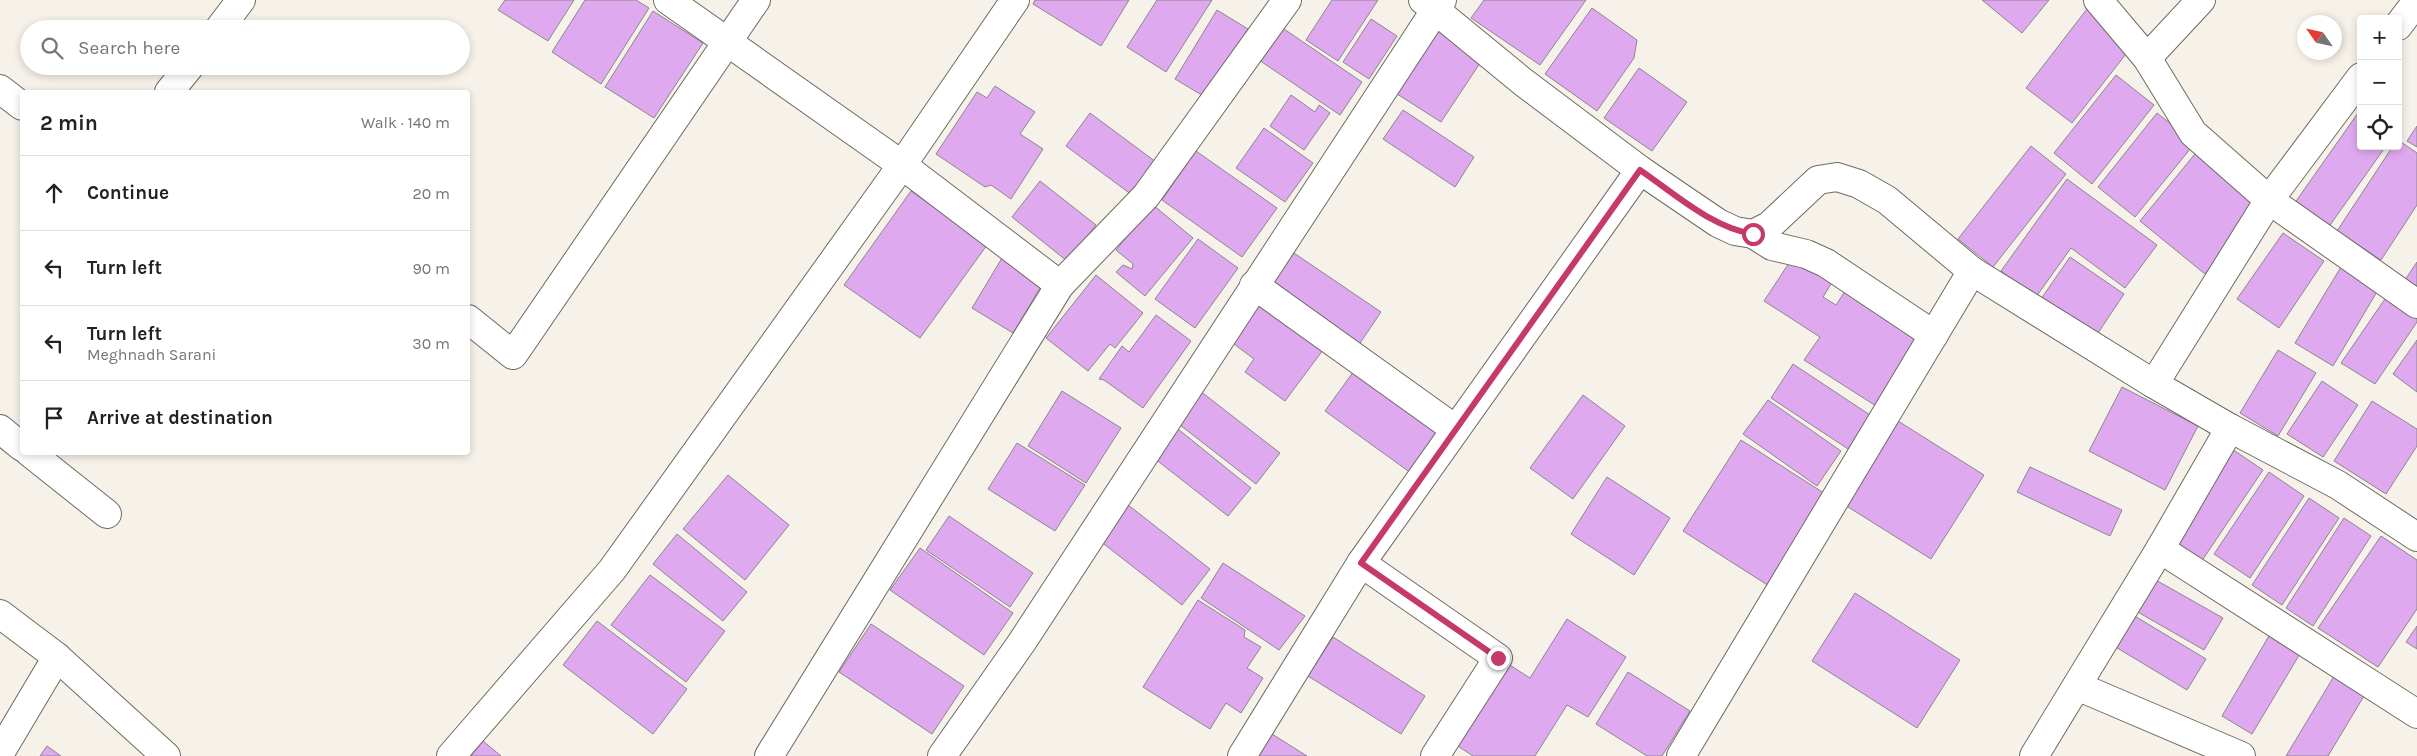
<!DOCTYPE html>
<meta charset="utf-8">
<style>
:root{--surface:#fff;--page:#f2f2f2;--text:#222;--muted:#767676;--line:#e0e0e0}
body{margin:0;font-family:Karla,sans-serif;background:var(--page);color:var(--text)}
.controls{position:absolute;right:15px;top:15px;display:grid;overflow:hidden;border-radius:5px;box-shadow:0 2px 8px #0003}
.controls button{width:45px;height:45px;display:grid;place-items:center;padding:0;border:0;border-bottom:1px solid var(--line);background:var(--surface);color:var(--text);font:25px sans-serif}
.compass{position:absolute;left:2297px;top:15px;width:45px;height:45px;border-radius:50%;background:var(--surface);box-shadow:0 2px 8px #0003;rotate:304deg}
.stop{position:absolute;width:15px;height:15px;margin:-11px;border:4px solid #c63a6a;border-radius:50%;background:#fff}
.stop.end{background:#c63a6a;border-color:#fff;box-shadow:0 1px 5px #0008}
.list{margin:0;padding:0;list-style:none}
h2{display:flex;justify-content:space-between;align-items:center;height:65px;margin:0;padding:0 20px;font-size:21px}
h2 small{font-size:16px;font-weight:400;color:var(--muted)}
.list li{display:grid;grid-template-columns:32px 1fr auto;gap:15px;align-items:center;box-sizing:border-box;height:75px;padding:0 20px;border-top:1px solid var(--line)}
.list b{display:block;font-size:19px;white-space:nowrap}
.list p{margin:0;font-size:16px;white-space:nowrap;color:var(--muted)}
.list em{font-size:16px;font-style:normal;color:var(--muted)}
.icon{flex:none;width:28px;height:28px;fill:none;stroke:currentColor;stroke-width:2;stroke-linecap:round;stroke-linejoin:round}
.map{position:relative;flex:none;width:2417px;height:756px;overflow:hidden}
.search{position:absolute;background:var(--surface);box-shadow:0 2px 8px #0003;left:20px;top:20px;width:450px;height:55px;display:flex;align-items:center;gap:12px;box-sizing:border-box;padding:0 18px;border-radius:28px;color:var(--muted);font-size:19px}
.panel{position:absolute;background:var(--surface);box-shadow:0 2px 8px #0003;left:20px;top:90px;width:450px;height:365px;border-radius:5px}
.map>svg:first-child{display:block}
.building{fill:#dfa9ef;stroke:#8c868d}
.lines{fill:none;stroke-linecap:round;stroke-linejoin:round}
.minor-casing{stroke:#6e6b63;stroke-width:30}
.minor{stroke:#fff;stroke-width:28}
.route{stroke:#c63a6a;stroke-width:6}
</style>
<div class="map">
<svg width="2417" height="756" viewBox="0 0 2417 756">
<rect width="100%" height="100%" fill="#f6f2e9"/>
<!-- building -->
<g class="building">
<polygon points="505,0 574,0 548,41 498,10"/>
<polygon points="585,0 636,0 649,8 601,84 552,52"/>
<polygon points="1035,0 1129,0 1101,46 1033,4"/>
<polygon points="1157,0 1212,0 1166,72 1127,47"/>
<polygon points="1332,0 1378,0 1338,61 1306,40"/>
<polygon points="1484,0 1586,0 1540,65 1471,18"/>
<polygon points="1982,0 2049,0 2022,33"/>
<polygon points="1592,8 1637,40 1634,58 1597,111 1545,74"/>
<polygon points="2087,9 2133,45 2072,123 2026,88"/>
<polygon points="1217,10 1248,29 1205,97 1175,79"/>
<polygon points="653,11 703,43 654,118 605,87"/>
<polygon points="1371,19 1397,36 1369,79 1343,62"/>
<polygon points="1438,26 1484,57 1441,122 1394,92"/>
<polygon points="1281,27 1362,82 1340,115 1259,60"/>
<polygon points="1639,68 1687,102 1652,151 1604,118"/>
<polygon points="2116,75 2154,105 2092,184 2054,153"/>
<polygon points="995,86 1035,112 1020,134 1043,149 1011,199 991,185 985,187 936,154 977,92 987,98"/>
<polygon points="1291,95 1315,112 1319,105 1330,113 1304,150 1270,126"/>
<polygon points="1403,110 1474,157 1455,187 1383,139"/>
<polygon points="1090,113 1156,162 1132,195 1066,146"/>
<polygon points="2157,113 2195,143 2135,217 2098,187"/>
<polygon points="2358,113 2361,114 2361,146 2386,146 2328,228 2294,204"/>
<polygon points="2417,126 2417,147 2407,141"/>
<polygon points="1264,128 1313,163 1285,202 1236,168"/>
<polygon points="2398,140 2417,153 2417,205 2381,260 2337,231 2393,146 2398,146"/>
<polygon points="2031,146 2066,174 1993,267 1958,239"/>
<polygon points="2199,149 2264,202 2205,274 2140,221"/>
<polygon points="1196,151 1277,208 1242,257 1162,200"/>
<polygon points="2067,179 2157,245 2125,288 2071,248 2036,297 2001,271"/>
<polygon points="1040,181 1096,225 1067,261 1012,217"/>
<polygon points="911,191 987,245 920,338 844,285"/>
<polygon points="1153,205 1193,238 1145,296 1116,272 1123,265 1132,269 1133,264 1116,250"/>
<polygon points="2283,233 2324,261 2279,328 2237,299"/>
<polygon points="1198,239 1238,268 1195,328 1155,299"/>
<polygon points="1285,247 1381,312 1358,346 1262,281"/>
<polygon points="1795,254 1834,279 1823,297 1836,305 1849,285 1923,332 1876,406 1804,360 1820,337 1764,301"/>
<polygon points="2070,257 2124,294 2096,336 2041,299"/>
<polygon points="1002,258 1043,283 1013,333 972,308"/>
<polygon points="2417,262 2417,288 2405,280"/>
<polygon points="2341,267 2378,290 2333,366 2295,343"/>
<polygon points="1096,275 1143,313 1115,348 1110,344 1088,371 1046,338"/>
<polygon points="2387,296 2417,316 2417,322 2375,384 2341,363"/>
<polygon points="1255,299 1323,350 1285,401 1245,372 1254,359 1226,338"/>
<polygon points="1156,315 1191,341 1143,408 1104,380 1099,379 1122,346 1129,352"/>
<polygon points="2417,340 2417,392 2393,374"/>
<polygon points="2278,350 2316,373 2278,436 2240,413"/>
<polygon points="1793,364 1870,415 1848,449 1771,398"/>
<polygon points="1354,371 1440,433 1411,473 1325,411"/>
<polygon points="2322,381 2358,405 2323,457 2287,434"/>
<polygon points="1195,387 1280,453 1256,484 1171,418"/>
<polygon points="2122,387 2198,426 2165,490 2089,451"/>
<polygon points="1062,391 1121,428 1086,483 1028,446"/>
<polygon points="1583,395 1625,426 1573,499 1530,468"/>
<polygon points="1768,400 1841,451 1817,486 1743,434"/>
<polygon points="2372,401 2417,429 2417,446 2386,494 2334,461"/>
<polygon points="1898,421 1984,475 1931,559 1845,505"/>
<polygon points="1178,429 1251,488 1228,516 1154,458"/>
<polygon points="1741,440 1827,495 1769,586 1683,531"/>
<polygon points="1017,443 1085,485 1055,531 988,489"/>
<polygon points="2229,447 2263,470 2201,562 2168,540"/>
<polygon points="2030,467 2122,510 2110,536 2017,492"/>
<polygon points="2269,472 2304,496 2250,578 2214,554"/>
<polygon points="728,475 789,525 745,580 683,529"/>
<polygon points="1607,477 1670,518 1634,575 1571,534"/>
<polygon points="2309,498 2339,518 2282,605 2252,585"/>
<polygon points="1123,501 1210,569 1182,605 1095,537"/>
<polygon points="949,516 1033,573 1010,607 926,550"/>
<polygon points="2344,518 2371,536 2313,626 2286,608"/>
<polygon points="677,534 747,592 723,621 653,564"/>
<polygon points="2381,536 2417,560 2417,609 2378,667 2318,628"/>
<polygon points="920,548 1013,613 984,655 890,590"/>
<polygon points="1223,563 1305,616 1279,650 1201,598"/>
<polygon points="650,575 725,631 686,682 611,625"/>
<polygon points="2147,575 2223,618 2204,650 2129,607"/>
<polygon points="1855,593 1960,660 1917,728 1812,661"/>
<polygon points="1198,600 1245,630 1244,637 1261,647 1247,668 1263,678 1241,713 1226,703 1210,729 1143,687"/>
<polygon points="2128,612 2206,659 2187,690 2109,643"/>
<polygon points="1567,619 1626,657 1588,717 1567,705 1535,756 1473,756 1450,741 1502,660 1530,678"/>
<polygon points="597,621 687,689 653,734 563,665"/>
<polygon points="871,624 964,686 932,734 839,672"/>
<polygon points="2417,626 2417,649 2406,642"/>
<polygon points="2273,629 2304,647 2252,734 2222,716"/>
<polygon points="1333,637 1425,696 1401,734 1308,676"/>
<polygon points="2339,668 2370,686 2328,756 2286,756"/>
<polygon points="1628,672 1690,711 1662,756 1647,756 1596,724"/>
<polygon points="1272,734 1307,756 1259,756"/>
<polygon points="483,741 501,756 471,756"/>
<polygon points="47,746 61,756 40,756"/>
</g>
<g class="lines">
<!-- minor casing -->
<g class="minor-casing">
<g id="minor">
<polyline points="668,0 902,165 1060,285 1146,196 1287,0"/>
<polyline points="1423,0 1523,82 1640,170 1718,223 1735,231 1753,234 1769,226 1818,180 1837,177 1859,184 1887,200 1972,271 2154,384 2230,428 2338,485 2417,537"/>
<polyline points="2098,0 2147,58 2193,133 2269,200 2417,304"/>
<polyline points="2398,26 2417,1"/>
<polyline points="219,29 241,0"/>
<polyline points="2147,58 2201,0"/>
<polyline points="0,89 22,106"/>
<polyline points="169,92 190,66"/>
<polyline points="1753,234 1772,246 1806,254 1826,263 1934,335"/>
<polyline points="1254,285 1455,429"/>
<polyline points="468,319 513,355 756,0"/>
<polyline points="2154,384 2269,200 2361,77"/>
<polyline points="0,429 22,447"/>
<polyline points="29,452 107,514"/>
<polyline points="2160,549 2417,714"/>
<polyline points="1361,563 1498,658 1435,756"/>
<polyline points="0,614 57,657 166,756"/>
<polyline points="2077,686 2241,756"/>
<polyline points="0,753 57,657"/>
<polyline points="451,756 612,570 902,165 1015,0"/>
<polyline points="769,756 1060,285"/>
<polyline points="942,756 1022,642 1442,0"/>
<polyline points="1242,756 1361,563 1640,170"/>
<polyline points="1681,756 1972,271"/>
<polyline points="2034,756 2160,549 2230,428"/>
</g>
</g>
<!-- minor -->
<use href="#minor" class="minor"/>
</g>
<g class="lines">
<!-- route -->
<path class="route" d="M 1498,658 L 1361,563 L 1640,170 C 1675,194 1711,227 1753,234"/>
</g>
</svg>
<div class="controls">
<button>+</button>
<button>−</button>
<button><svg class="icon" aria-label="locate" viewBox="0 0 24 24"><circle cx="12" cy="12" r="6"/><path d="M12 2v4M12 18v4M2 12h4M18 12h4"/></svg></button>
</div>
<svg class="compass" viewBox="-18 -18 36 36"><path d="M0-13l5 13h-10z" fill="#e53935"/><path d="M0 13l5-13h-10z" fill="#767676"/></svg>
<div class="stop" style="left:1753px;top:234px"></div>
<div class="stop end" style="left:1498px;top:658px"></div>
<div class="search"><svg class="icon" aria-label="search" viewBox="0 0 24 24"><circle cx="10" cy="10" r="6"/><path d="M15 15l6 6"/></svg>Search here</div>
<section class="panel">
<h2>2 min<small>Walk · 140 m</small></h2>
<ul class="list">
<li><svg class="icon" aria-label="ahead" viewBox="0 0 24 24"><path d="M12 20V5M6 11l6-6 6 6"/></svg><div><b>Continue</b></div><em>20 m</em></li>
<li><svg class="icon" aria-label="left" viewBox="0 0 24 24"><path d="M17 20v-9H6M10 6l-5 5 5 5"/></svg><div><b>Turn left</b></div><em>90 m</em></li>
<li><svg class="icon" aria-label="left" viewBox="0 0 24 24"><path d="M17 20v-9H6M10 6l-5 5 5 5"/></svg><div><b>Turn left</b><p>Meghnadh Sarani</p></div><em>30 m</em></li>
<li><svg class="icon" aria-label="arrive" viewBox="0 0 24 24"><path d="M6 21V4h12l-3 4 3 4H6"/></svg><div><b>Arrive at destination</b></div></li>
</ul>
</section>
</div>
